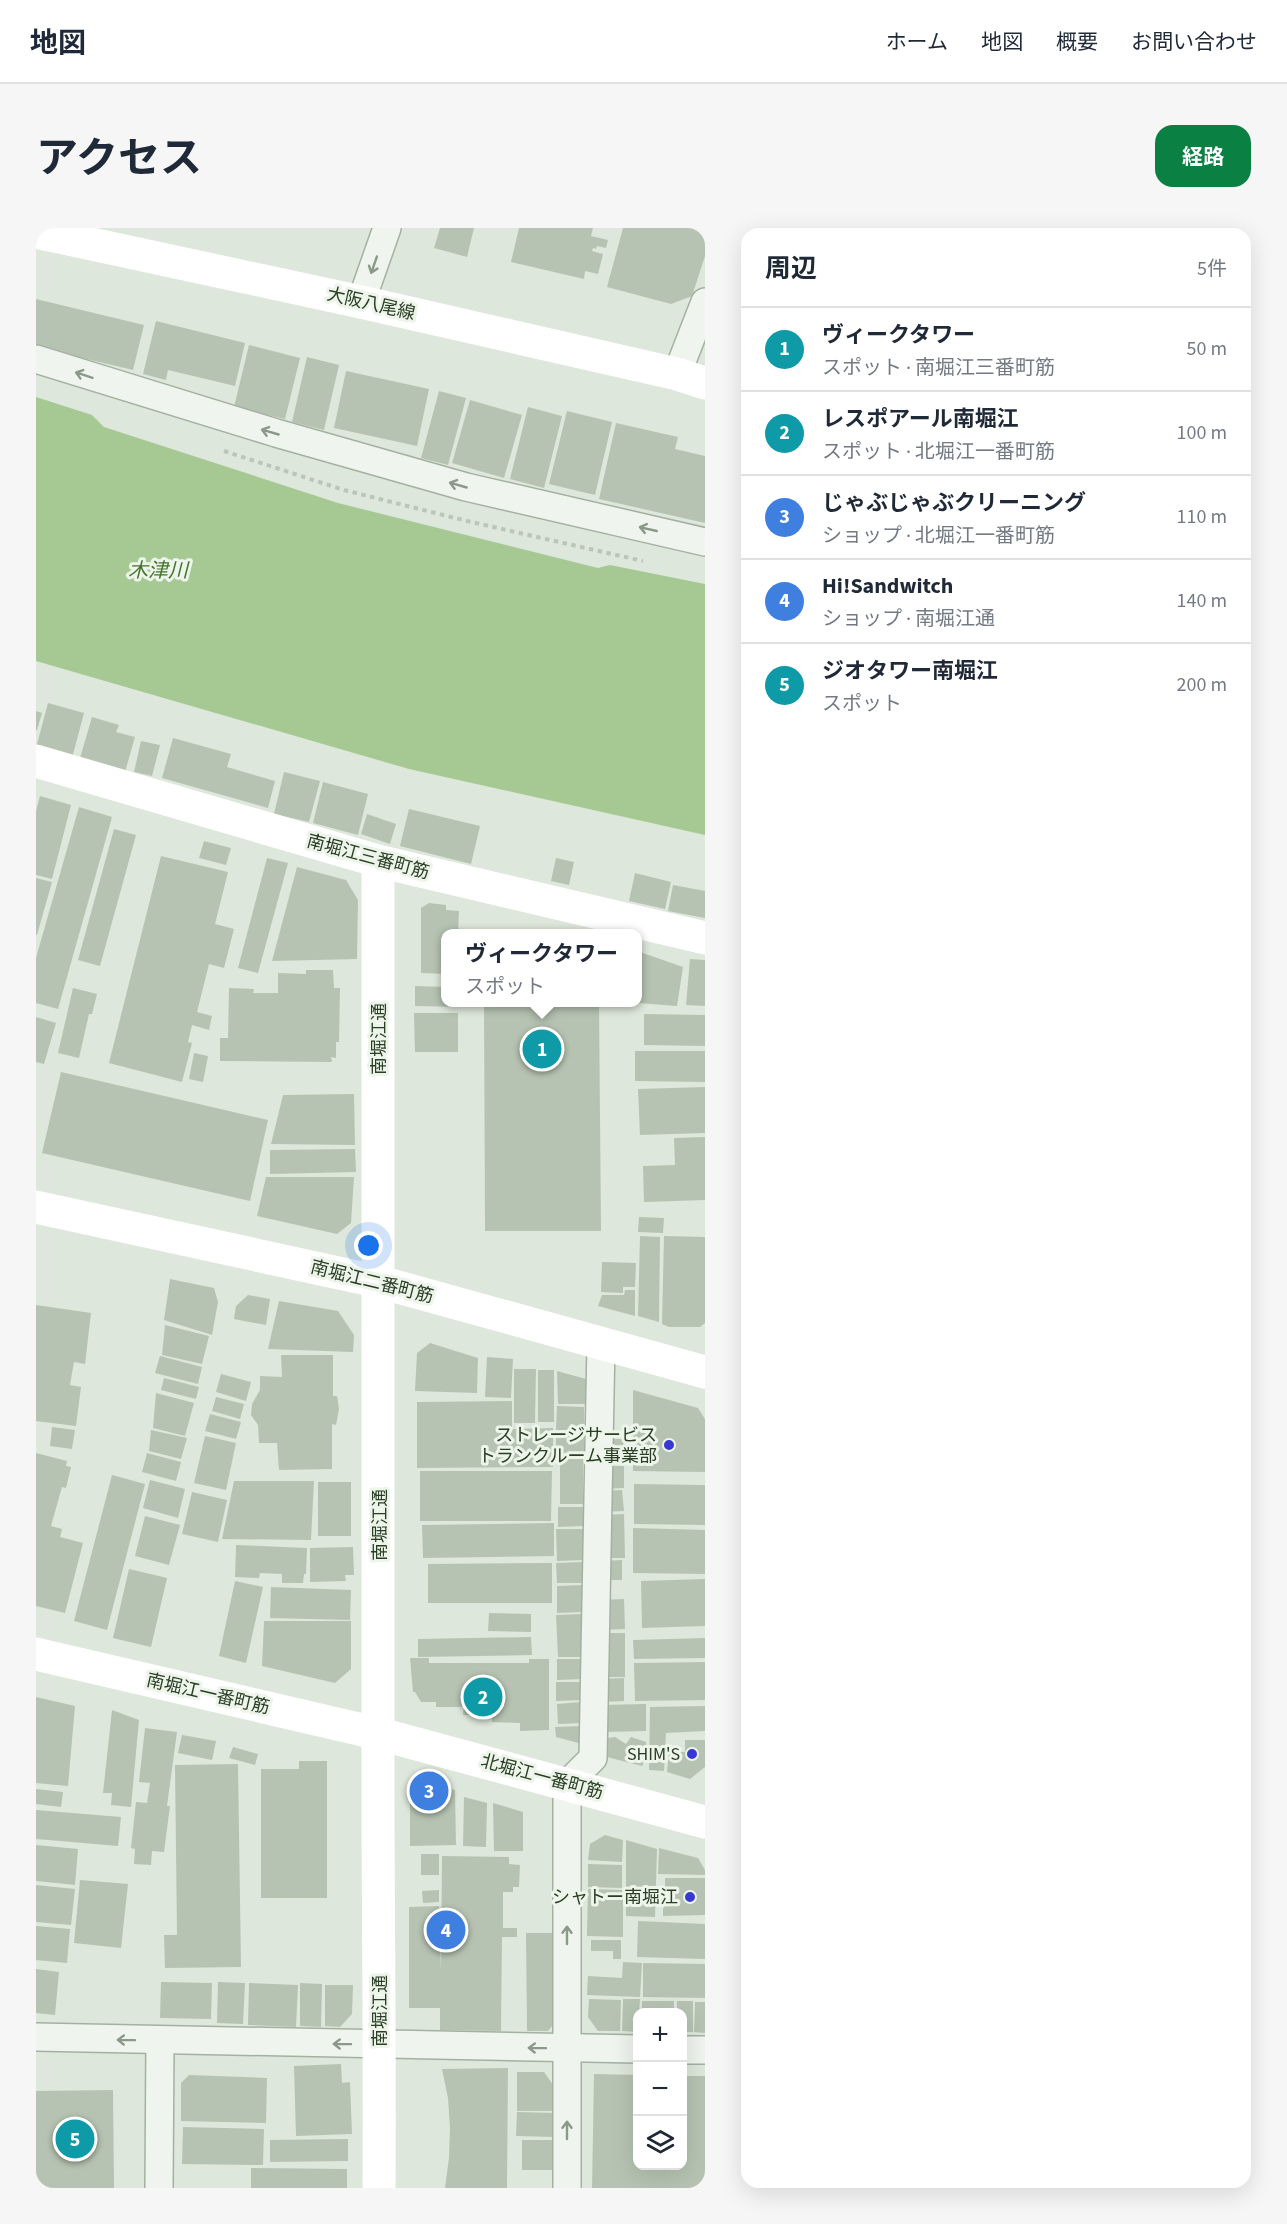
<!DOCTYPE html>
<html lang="ja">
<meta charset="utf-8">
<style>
:root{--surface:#fff;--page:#f6f6f7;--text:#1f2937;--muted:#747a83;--line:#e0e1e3;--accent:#0b8043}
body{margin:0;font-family:"Source Sans 3","Noto Sans JP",sans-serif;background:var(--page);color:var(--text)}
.controls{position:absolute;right:18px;bottom:18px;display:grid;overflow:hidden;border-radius:12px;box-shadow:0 6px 24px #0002}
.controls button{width:54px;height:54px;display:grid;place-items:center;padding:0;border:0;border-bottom:2px solid var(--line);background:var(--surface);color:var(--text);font:30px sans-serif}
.you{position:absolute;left:333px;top:1018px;width:21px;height:21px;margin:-15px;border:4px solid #fff;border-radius:50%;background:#1a73e8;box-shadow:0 0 0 9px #1a73e833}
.badge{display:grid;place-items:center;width:39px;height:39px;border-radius:50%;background:var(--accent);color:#fff;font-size:20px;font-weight:700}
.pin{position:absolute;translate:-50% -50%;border:3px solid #fff;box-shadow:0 2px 6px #0006}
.popup{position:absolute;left:405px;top:701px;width:201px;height:78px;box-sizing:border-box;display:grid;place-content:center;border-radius:12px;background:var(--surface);filter:drop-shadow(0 2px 4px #0005);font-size:20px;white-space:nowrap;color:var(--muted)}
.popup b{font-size:22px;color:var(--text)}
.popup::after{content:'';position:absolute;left:50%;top:100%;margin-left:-12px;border:12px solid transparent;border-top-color:var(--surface)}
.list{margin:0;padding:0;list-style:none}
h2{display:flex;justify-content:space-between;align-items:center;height:78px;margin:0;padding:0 24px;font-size:26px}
h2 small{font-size:20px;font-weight:400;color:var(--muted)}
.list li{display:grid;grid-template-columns:39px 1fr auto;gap:18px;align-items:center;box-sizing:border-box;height:84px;padding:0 24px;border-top:2px solid var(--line)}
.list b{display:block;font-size:22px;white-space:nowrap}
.list p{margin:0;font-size:20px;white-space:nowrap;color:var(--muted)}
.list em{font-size:20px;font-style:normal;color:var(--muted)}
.icon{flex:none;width:33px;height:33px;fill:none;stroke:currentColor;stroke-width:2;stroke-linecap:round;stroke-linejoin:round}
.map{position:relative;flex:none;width:669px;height:1960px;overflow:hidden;border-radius:18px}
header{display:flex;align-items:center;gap:36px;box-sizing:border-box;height:84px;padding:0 30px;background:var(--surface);border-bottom:2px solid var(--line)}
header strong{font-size:28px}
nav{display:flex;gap:33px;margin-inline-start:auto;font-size:21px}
.intro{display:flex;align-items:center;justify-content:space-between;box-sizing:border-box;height:144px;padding:0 36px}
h1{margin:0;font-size:42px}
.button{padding:15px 27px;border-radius:18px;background:var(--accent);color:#fff;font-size:21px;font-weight:700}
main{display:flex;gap:36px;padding:0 36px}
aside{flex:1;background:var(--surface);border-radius:18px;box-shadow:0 6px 24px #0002}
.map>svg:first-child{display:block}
.water{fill:#a6c994}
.building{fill:#b6c3b2}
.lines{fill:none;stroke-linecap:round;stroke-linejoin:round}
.street-casing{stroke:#a4b1a1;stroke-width:30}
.path{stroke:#bcc5ba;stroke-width:4;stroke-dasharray:4.5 4.5;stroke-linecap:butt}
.street{stroke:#eff5ee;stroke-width:27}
.secondary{stroke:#fff;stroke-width:33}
.oneway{stroke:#8c998a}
.poi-dot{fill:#3838d4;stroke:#edf4ea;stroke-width:2}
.labels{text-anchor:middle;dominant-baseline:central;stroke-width:6;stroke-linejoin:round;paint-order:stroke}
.street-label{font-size:18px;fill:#2a3d25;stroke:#edf4ea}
.poi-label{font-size:18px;fill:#2a3d25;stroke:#edf4ea;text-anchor:end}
.water-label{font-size:20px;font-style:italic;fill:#42732d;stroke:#edf4ea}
</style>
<header>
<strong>地図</strong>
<nav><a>ホーム</a><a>地図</a><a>概要</a><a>お問い合わせ</a></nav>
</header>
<div class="intro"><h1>アクセス</h1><a class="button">経路</a></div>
<main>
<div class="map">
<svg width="669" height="1960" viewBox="0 0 669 1960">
<rect width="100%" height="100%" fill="#dee7db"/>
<!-- water -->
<polygon class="water" points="0,169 56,187 68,199 302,275 562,340 574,337 669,356 669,607 373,541 0,433"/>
<!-- building -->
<g class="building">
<polygon points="404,0 438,0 431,29 398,20"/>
<polygon points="483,0 557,0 555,8 572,12 570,20 561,18 560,21 557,20 556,23 567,26 562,46 549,43 548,51 475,34"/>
<polygon points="587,0 669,0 669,28 656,68 635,76 571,59"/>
<polygon points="0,71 108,97 97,142 0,119"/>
<polygon points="120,93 209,115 199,158 132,142 130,152 107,146"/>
<polygon points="213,117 264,130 249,191 198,179"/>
<polygon points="271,129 303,137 288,202 256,194"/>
<polygon points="310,143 393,161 381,218 298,200"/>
<polygon points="403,163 430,170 412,237 385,230"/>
<polygon points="434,172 486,187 468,250 416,235"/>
<polygon points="492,179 526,188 508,260 474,251"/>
<polygon points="531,183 576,194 559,267 513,256"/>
<polygon points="580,195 642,209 639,221 669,228 669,295 563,271"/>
<polygon points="12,475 48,485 36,530 0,520"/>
<polygon points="0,483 6,485 1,502 0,502"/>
<polygon points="56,489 83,497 80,504 99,509 89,544 44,530"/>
<polygon points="137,510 195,526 191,539 239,553 232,580 126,550"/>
<polygon points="105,513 124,517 116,548 98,544"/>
<polygon points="248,544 284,553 273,594 238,586"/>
<polygon points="287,554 332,566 322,607 277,595"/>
<polygon points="4,568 35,577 16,651 0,647 0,583"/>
<polygon points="43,579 76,589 22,781 0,775 0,730"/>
<polygon points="373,581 444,598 435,636 364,618"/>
<polygon points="331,586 360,596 354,616 325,606"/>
<polygon points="78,601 100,607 64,738 42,732"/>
<polygon points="168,613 195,620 190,637 163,630"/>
<polygon points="125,628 192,644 179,696 198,701 188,740 173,736 161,784 176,788 173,802 156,797 152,814 156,815 146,854 73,835"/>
<polygon points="231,630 252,635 222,745 202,740"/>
<polygon points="520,630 538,634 533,657 515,653"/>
<polygon points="261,639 310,652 322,672 321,731 236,733"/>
<polygon points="599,645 635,654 629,681 593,673"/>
<polygon points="0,650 16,654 1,707 0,707"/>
<polygon points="637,657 669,663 669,690 632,683"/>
<polygon points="393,675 410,677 410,682 423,683 422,706 410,706 410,746 385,745 385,680"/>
<polygon points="604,724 647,739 641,778 602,775"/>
<polygon points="654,731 669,732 669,778 650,777"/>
<polygon points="270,742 297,742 298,760 304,760 303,814 300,814 300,830 295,829 296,834 184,833 184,810 192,810 193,760 218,761 217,765 242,765 242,745 270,746"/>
<polygon points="379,758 410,759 410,774 424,774 423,779 379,778"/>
<polygon points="37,760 61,766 56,786 53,786 43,830 22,825"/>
<polygon points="448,774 563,774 565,1003 449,1003"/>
<polygon points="378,785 422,785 422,824 379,824"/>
<polygon points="608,786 669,787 669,818 608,817"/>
<polygon points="0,789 20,795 8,836 0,834"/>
<polygon points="599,823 669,823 669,854 599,853"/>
<polygon points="158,825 172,828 167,854 153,851"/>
<polygon points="25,844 232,892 214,973 6,925"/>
<polygon points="669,859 669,905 604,907 602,861"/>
<polygon points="318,866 319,917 235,916 247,867"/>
<polygon points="669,909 669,972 608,974 607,938 639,937 638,910"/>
<polygon points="319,921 320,944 234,946 234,922"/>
<polygon points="230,949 318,949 315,995 301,1006 221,988"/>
<polygon points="603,989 628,990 627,1005 602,1004"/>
<polygon points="604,1008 624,1009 623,1094 602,1088"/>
<polygon points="628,1008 669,1009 669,1095 664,1099 633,1099 626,1096"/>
<polygon points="566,1034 600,1035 599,1059 587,1059 587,1065 565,1064"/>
<polygon points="134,1051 178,1060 182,1074 176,1107 128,1092"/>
<polygon points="589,1062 599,1062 599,1088 562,1078 566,1067 588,1067"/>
<polygon points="212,1067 234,1071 230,1097 198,1091 200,1078"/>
<polygon points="243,1073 302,1083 318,1107 317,1124 232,1121"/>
<polygon points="0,1077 55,1085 49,1136 38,1134 34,1157 45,1159 40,1198 0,1193"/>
<polygon points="129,1097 173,1108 166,1136 126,1127"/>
<polygon points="394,1115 442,1130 441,1165 379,1163 381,1125"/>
<polygon points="245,1127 297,1127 297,1168 301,1168 303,1181 300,1197 296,1196 296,1241 243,1242 241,1215 223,1215 222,1197 215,1187 216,1176 224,1162 224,1148 246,1149"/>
<polygon points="124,1128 166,1139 162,1156 119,1145"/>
<polygon points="451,1129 477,1131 475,1170 449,1169"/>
<polygon points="478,1141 500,1141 499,1195 478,1195"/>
<rect x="502" y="1142" width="16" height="52"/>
<polygon points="521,1143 550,1151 550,1176 522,1176"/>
<polygon points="185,1146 215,1154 210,1173 180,1164"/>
<polygon points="128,1150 163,1159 160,1171 125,1162"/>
<polygon points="597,1162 662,1180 669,1191 669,1244 597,1243"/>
<polygon points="120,1165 158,1175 149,1208 117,1200"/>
<polygon points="180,1169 208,1176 204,1191 176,1183"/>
<polygon points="476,1173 476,1201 517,1200 517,1239 381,1240 381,1174"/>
<polygon points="521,1178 548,1179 548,1202 520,1202"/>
<polygon points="174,1186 205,1194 200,1211 169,1203"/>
<polygon points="16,1199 39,1202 36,1221 14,1218"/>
<polygon points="115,1202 151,1210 145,1231 113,1223"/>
<polygon points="548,1204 548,1227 520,1227 520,1205"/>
<polygon points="169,1208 200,1215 190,1262 158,1255"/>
<polygon points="568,1211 589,1211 589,1234 569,1234"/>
<polygon points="0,1225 31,1233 30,1238 35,1239 30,1260 26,1259 15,1298 26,1301 24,1309 47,1315 29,1385 0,1378"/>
<polygon points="111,1225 145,1234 140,1253 106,1244"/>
<polygon points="524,1229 547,1230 547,1276 524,1276"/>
<polygon points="566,1238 588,1238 588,1260 566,1261"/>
<polygon points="384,1243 516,1243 515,1293 384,1293"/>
<polygon points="76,1247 109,1256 71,1402 38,1393"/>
<polygon points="114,1252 149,1261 142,1290 107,1280"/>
<polygon points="198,1253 278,1253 275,1312 186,1311"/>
<rect x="282" y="1254" width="33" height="54"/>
<polygon points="598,1256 669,1257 669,1297 598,1296"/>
<polygon points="586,1262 588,1283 566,1284 565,1263"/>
<polygon points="156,1264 191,1272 182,1314 146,1306"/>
<polygon points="522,1279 547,1279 547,1298 522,1299"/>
<polygon points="588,1286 589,1330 568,1330 566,1287"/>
<polygon points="109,1288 144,1297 133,1337 99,1328"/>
<polygon points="518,1295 518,1328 387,1330 386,1297"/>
<polygon points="597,1300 669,1302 669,1346 597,1345"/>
<polygon points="520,1301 547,1301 547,1332 521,1333"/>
<polygon points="200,1317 271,1320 270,1346 268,1346 267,1355 246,1355 246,1346 224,1345 223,1350 199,1349"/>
<polygon points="317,1319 318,1347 309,1347 310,1353 274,1354 274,1320"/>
<polygon points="586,1332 586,1352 566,1352 566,1333"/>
<polygon points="547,1334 548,1355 521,1355 520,1335"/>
<polygon points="516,1335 516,1375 392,1375 392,1336"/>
<polygon points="93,1341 131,1350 115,1419 77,1410"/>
<polygon points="669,1351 669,1398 606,1400 605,1353"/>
<polygon points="199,1353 227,1359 210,1435 183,1428"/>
<polygon points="547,1357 547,1384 521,1385 521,1358"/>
<polygon points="235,1359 315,1362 314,1392 234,1390"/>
<polygon points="588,1371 589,1401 566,1402 565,1372"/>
<polygon points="453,1385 495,1386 495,1404 452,1403"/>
<polygon points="548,1386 547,1429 522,1429 520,1387"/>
<polygon points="228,1393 315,1393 315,1441 299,1455 226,1438"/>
<rect x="565" y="1405" width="24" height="44"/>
<polygon points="495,1409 496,1427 382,1429 382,1411"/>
<polygon points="669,1410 669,1430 598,1431 597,1412"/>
<polygon points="374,1430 393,1430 393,1435 493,1435 493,1431 513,1431 513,1502 484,1503 484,1495 456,1494 456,1487 427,1487 428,1479 400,1479 400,1474 385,1474 379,1464 377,1464"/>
<polygon points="521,1431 547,1431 547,1451 521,1452"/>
<polygon points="669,1434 669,1472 599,1473 598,1435"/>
<polygon points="588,1450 588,1473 566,1474 566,1451"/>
<polygon points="520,1454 546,1454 547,1472 520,1473"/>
<polygon points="0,1469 39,1478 32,1558 0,1555"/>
<polygon points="546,1474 547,1495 522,1496 521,1476"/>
<polygon points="610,1476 610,1503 566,1504 566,1477"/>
<polygon points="669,1478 669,1503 630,1505 628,1543 613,1542 614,1479"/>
<polygon points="76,1482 103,1492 95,1579 75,1577 76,1565 67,1565"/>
<polygon points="546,1498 546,1516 520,1509 519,1499"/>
<polygon points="109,1500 141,1504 131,1578 134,1578 128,1624 116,1623 115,1637 98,1636 99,1621 95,1620 100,1574 111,1575 114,1555 103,1554"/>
<polygon points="146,1507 180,1513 176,1532 142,1525"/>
<polygon points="579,1509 590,1516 595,1509 610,1514 611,1529 606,1538 567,1528 572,1510"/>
<polygon points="649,1512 669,1512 669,1539 654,1551 631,1544 633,1523 649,1524"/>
<polygon points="197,1519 222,1526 219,1537 193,1530"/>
<polygon points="263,1533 291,1533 291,1670 225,1670 225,1541 263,1541"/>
<polygon points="202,1536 205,1739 129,1740 128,1707 141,1707 139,1537"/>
<polygon points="391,1555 419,1562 420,1617 374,1618 374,1569"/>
<polygon points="0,1561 27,1564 25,1579 0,1576"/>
<polygon points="428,1569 451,1575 450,1619 427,1618"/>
<polygon points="457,1575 487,1584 487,1623 458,1623"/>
<polygon points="0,1582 85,1589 82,1618 0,1611"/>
<polygon points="569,1607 587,1612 586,1634 552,1632 554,1616"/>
<polygon points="590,1612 621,1621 619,1689 590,1688"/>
<polygon points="0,1617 42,1621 39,1657 0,1653"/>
<polygon points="623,1620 662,1630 669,1642 669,1647 622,1646"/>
<rect x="385" y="1626" width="18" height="21"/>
<polygon points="406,1628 473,1629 473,1636 484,1637 483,1659 477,1659 477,1664 467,1664 467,1700 481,1700 481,1709 466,1709 465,1803 404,1802 404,1780 373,1780 373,1679 403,1678 405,1743"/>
<polygon points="552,1636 586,1637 586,1660 552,1659"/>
<polygon points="629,1650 669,1650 669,1687 627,1688 627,1678 639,1677 639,1660 629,1660"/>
<polygon points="44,1652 92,1656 85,1720 38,1715"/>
<polygon points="0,1657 39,1661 35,1697 0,1694"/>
<polygon points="552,1661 587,1662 587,1709 551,1708"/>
<polygon points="403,1662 403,1674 387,1675 386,1663"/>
<polygon points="602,1693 669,1696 669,1731 601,1729"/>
<polygon points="0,1698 34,1701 31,1735 0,1732"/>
<polygon points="490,1705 522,1705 522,1791 512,1803 491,1803"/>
<polygon points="555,1712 585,1712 585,1731 577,1731 577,1723 555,1723"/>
<polygon points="587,1734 606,1735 604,1769 551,1767 552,1748 586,1750"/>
<polygon points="607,1735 669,1736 669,1770 607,1769"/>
<polygon points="0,1741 23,1744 19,1787 0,1785"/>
<polygon points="125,1754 176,1755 175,1791 124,1790"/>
<polygon points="182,1754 209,1755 207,1796 181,1795"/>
<polygon points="213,1755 262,1757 260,1799 212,1797"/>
<polygon points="264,1755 286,1756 285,1799 264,1798"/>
<polygon points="289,1757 317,1757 316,1786 304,1799 289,1798"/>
<polygon points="553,1771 585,1772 584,1803 562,1803 552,1789"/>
<polygon points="587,1771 604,1771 602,1804 586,1803"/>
<rect x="606" y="1773" width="32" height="11"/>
<polygon points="641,1773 657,1773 657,1804 646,1804 646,1784 641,1784"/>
<polygon points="659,1774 669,1774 669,1805 658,1804"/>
<polygon points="305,1836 306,1855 314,1854 316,1906 260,1908 258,1838"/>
<polygon points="472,1840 471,1960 409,1960 413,1930 414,1900 412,1870 406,1841"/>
<polygon points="481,1844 508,1844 520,1861 520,1883 481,1883"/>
<polygon points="558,1846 602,1847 602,1938 646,1938 646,1848 669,1848 669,1960 556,1960"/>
<polygon points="153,1847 231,1850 230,1895 145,1893 145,1855"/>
<polygon points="77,1862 78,1960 0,1960 0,1863"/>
<polygon points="481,1884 520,1885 519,1909 480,1908"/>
<polygon points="147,1899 228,1901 227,1937 146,1936"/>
<polygon points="312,1911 312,1933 234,1934 234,1912"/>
<polygon points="486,1912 519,1912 518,1942 486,1942"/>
<polygon points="215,1940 311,1941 311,1960 215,1960"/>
</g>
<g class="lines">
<!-- street casing -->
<g class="street-casing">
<g id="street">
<polyline points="325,74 351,0"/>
<polyline points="0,131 240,205 430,259 669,314"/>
<polyline points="641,146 669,74"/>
<polyline points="0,1809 602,1821"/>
<polyline points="646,1822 669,1822"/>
<polyline points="123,1960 124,1812"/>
<polyline points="531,1960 531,1556 557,1530 565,1115"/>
</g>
</g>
<!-- path -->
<polyline class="path" points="188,223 308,262 431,293 607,333"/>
<!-- street -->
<use href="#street" class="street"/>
<!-- secondary -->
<g class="secondary">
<polyline points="0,4 325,74 641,146 669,155"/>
<polyline points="0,533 342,633 669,710"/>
<path d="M 342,633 C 343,940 343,1247 342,1553 C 342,1689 344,1824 343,1960"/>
<polyline points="0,979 344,1054 669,1144"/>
<polyline points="0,1426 344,1506 669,1594"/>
</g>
</g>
<!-- one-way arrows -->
<defs><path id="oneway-shaft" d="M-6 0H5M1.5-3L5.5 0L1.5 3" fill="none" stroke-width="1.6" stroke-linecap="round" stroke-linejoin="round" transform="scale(1.5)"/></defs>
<g class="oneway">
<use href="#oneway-shaft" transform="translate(338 37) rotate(109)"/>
<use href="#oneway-shaft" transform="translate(48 147) rotate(-162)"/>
<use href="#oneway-shaft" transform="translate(234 204) rotate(-164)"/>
<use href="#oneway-shaft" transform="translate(422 257) rotate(-164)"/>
<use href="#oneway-shaft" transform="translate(612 301) rotate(-167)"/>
<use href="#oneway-shaft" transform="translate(531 1707) rotate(-90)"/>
<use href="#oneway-shaft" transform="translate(90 1812) rotate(-179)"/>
<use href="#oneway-shaft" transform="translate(306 1816) rotate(-179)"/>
<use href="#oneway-shaft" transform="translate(501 1820) rotate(-179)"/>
<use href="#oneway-shaft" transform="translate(531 1902) rotate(-90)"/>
</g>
<!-- markers -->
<g class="poi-dot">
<circle cx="633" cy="1217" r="6"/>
<circle cx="656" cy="1526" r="6"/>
<circle cx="654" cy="1669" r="6"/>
</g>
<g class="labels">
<!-- street labels -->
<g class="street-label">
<text transform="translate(335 76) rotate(13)">大阪八尾線</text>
<text transform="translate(332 629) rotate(15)">南堀江三番町筋</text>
<text transform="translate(343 811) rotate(-90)">南堀江通</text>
<text transform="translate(336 1054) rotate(14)">南堀江二番町筋</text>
<text transform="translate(344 1297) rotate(-90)">南堀江通</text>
<text transform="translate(172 1466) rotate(13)">南堀江一番町筋</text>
<text transform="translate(506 1549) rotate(15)">北堀江一番町筋</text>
<text transform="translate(344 1783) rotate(-90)">南堀江通</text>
</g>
<!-- poi labels -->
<g class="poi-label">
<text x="621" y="1207">ストレージサービス<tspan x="621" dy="21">トランクルーム事業部</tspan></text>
<text x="644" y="1526">SHIM'S</text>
<text x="642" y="1669">シャトー南堀江</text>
</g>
<!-- water labels -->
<g class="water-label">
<text x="122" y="343">木津川</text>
</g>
</g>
</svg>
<div class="controls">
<button>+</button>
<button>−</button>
<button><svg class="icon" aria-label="layers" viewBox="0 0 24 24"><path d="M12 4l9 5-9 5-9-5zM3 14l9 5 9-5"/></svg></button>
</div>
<div class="you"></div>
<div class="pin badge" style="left:506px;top:821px;background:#0f9aa8">1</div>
<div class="popup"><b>ヴィークタワー</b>スポット</div>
<div class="pin badge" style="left:447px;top:1469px;background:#0f9aa8">2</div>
<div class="pin badge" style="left:393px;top:1563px;background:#3f7fe0">3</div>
<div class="pin badge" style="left:410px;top:1702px;background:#3f7fe0">4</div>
<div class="pin badge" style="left:39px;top:1911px;background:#0f9aa8">5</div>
</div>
<aside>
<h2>周辺<small>5件</small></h2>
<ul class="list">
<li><span class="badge" style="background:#0f9aa8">1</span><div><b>ヴィークタワー</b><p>スポット · 南堀江三番町筋</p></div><em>50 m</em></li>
<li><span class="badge" style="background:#0f9aa8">2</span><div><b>レスポアール南堀江</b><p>スポット · 北堀江一番町筋</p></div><em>100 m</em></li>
<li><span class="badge" style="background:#3f7fe0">3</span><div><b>じゃぶじゃぶクリーニング</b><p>ショップ · 北堀江一番町筋</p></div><em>110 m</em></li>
<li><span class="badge" style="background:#3f7fe0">4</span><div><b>Hi!Sandwitch</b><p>ショップ · 南堀江通</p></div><em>140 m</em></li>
<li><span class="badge" style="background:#0f9aa8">5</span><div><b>ジオタワー南堀江</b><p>スポット</p></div><em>200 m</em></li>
</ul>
</aside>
</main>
